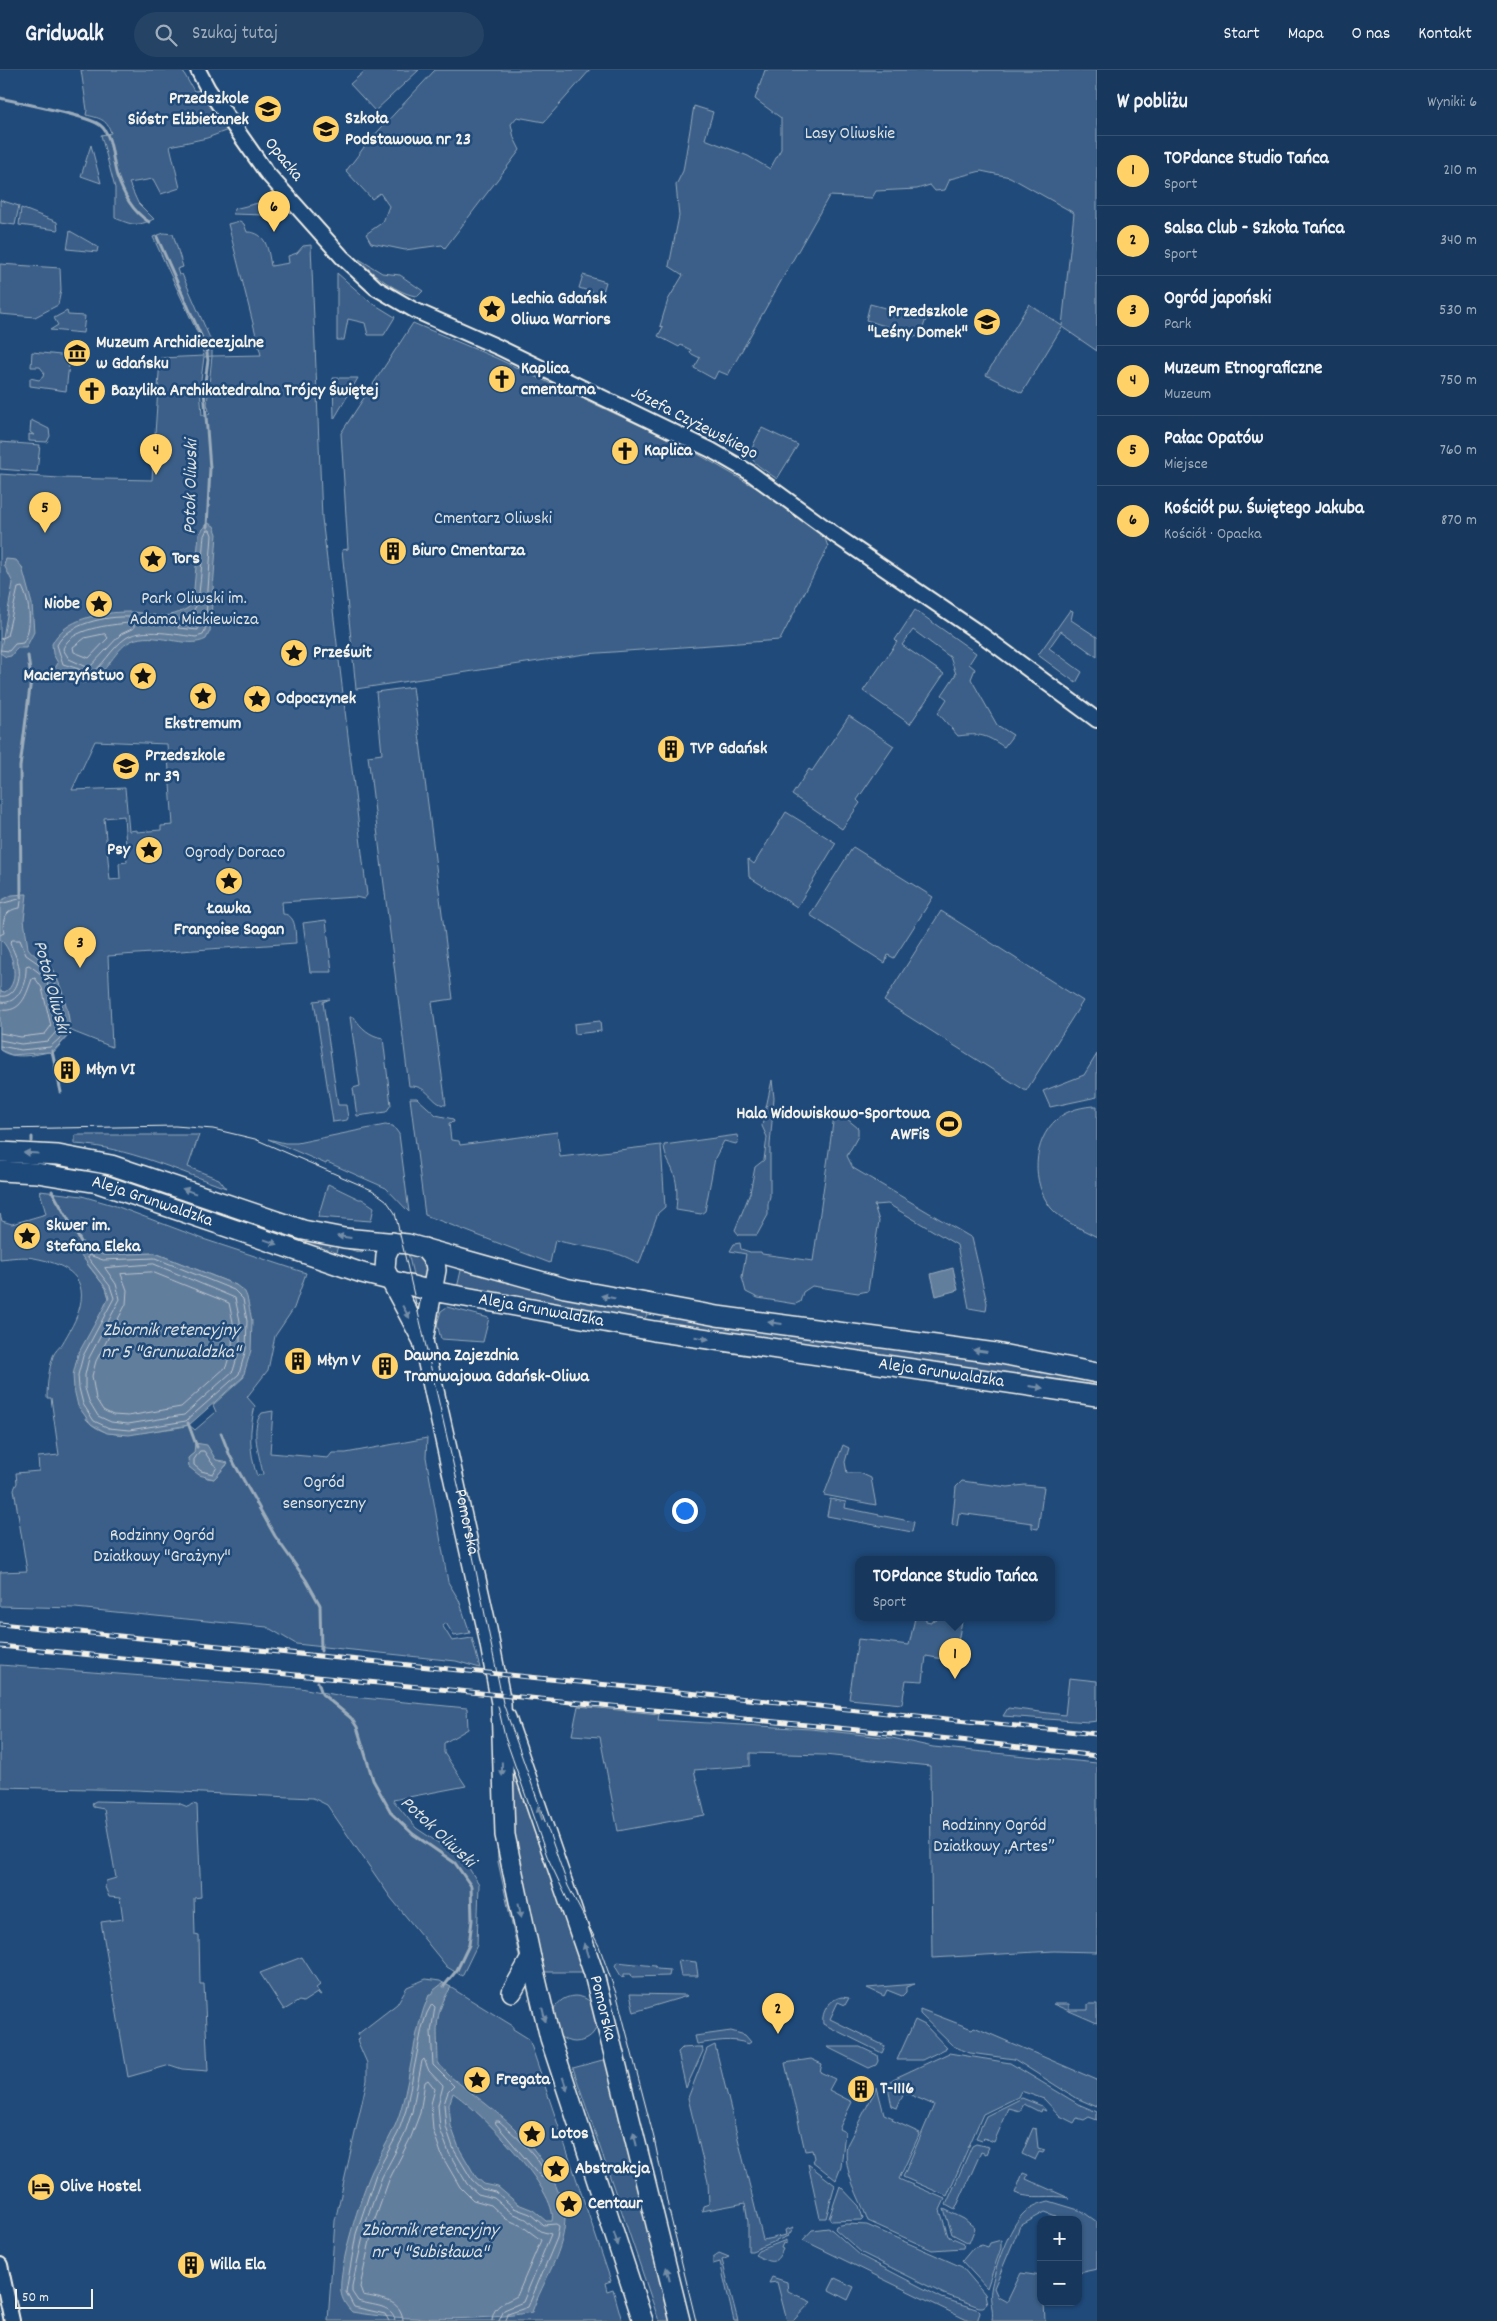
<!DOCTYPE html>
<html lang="pl">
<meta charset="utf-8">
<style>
:root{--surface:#17385c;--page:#244365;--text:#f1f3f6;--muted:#9eacbb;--line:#365272;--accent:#ffd166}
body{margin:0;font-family:Dekko,sans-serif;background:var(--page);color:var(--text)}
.controls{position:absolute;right:15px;bottom:15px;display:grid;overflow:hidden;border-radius:10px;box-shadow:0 1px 4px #0004}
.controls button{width:45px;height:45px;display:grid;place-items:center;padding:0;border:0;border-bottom:1px solid var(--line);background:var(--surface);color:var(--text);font:25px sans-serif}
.scale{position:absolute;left:15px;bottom:12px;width:78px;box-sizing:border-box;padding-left:5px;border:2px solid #f4f1e8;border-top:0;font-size:14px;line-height:18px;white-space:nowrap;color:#f4f1e8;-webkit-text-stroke:4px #1f4a7a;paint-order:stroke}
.you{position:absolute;left:684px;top:1440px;width:18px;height:18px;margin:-12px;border:4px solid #fff;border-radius:50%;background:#1a73e8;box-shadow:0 0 0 8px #1a73e833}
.badge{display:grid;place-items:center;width:32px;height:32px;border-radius:50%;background:var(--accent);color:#111;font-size:16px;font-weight:700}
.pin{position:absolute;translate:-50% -41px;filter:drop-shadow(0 1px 2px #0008)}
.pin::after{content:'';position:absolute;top:26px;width:18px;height:15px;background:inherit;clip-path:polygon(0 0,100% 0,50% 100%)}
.popup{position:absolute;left:855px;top:1486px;width:200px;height:65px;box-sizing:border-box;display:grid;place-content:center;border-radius:10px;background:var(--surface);filter:drop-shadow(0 1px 4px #0005);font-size:16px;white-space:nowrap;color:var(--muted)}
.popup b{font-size:19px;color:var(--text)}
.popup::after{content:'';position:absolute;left:50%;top:100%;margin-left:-10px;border:10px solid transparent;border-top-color:var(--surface)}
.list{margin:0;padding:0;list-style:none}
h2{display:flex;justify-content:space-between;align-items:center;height:65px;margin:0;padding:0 20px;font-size:21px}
h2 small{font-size:16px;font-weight:400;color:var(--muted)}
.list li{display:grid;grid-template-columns:32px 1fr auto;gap:15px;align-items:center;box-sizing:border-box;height:70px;padding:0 20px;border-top:1px solid var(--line)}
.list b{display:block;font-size:19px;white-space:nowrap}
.list p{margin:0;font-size:16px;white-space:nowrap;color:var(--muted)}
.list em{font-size:16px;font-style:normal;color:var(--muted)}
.icon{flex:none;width:28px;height:28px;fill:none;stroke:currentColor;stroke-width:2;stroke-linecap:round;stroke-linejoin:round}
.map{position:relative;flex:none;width:1097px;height:2251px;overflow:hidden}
header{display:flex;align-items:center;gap:30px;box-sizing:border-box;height:70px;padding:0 25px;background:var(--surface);border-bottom:1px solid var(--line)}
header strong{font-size:24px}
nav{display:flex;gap:28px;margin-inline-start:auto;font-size:18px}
.search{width:350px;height:45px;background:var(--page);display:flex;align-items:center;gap:12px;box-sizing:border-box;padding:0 18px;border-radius:28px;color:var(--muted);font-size:19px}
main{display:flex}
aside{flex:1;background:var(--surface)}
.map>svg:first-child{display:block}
.green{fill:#3a5f88;stroke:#97a8b8;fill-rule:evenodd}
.water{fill:#627e9d;stroke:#9cacbb;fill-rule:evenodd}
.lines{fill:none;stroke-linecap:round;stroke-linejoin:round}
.shore{stroke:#bac3ca;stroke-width:1}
.stream{stroke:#9cacbb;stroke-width:3}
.minor-casing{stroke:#f4f1e8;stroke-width:18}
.major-casing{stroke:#f4f1e8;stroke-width:22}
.minor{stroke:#1f4a7a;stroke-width:14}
.major{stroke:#1f4a7a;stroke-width:19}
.tram{stroke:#f4f1e8;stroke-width:1}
.rail-casing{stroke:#f4f1e8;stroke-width:5}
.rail{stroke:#1f4a7a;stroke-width:3;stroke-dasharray:9;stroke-linecap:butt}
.oneway{fill:#748da6}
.labels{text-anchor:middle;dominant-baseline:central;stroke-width:5;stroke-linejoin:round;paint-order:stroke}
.poi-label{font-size:18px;font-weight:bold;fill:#f4f1e8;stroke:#1f4a7a;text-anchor:start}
.park-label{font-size:18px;fill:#e1e2de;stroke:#1f4a7a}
.street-label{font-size:18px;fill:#f4f1e8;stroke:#1f4a7a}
.water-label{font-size:19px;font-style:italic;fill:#dee0dd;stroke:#1f4a7a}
</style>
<header>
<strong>Gridwalk</strong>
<div class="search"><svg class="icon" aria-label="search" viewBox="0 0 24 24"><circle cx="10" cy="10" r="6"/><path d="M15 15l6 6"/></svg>Szukaj tutaj</div>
<nav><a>Start</a><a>Mapa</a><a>O nas</a><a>Kontakt</a></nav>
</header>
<main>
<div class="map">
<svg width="1097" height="2251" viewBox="0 0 1097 2251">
<rect width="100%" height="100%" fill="#1f4a7a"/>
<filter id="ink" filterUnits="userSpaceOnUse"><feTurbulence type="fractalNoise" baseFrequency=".02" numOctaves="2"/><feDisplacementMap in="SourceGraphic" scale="10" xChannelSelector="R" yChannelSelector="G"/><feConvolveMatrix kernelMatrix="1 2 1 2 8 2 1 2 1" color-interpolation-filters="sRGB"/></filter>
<g filter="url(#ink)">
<!-- green -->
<g class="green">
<path d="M 81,0 L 182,0 L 194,21 L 201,20 L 228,60 L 207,68 L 170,76 L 180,118 L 161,124 L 153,109 L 129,113 L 138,133 L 154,149 C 136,157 132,155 115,148 L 115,118 L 101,65 L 111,63 C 107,49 99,48 86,45 L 87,40 Z"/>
<polygon points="366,0 419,0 375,41 350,14"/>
<polygon points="435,0 590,0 544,52 517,47 511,54 514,68 520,80 445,178 442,175 405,180 371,173 366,164 383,152 389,136 380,123 372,129 346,101 368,72"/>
<polygon points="765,0 1097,0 1097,281 1062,257 1022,323 986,305 1029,234 1062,256 1074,143 1010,107 981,101 950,109 945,120 935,121 930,115 917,119 876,121 872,128 829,126 728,305 718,301 714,309 694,298 700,288 690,283 691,280 681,275 679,277 658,266 663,257 660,256 668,230 683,205 669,196 679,146 676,115 683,101 694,36 713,42 705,69 748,86 770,99 781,79 781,48 755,29"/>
<polygon points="91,75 101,113 81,106"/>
<polygon points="0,130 19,136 15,155 0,153"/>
<polygon points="258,133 263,136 264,145 233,144 234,139"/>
<polygon points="21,138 57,152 58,160 19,155"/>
<path d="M 240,151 L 244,154 L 247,162 C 267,162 268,180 271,196 L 289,193 L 288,186 L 297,183 L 303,176 L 311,175 L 322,448 L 367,825 L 364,829 L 355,827 L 282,832 L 283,844 C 297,845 295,862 296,873 L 108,886 L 112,977 L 69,960 L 67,967 L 52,984 L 49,982 C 34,985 13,990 0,980 L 0,404 L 59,408 L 152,410 L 160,288 L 204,286 L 198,264 L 153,167 L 164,163 L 173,164 L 183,197 L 177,199 L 179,205 L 182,204 L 212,273 L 212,286 L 261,285 L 228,154 ZM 212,286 L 207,334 L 210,344 L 202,345 L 200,317 L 204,287 ZM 95,671 L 167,674 L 173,755 L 161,756 L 161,760 L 137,762 L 137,760 L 129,761 L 125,718 L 72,720 ZM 124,746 L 127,792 L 119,793 L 120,809 L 110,810 L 104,748 Z"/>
<polygon points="70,161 98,177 97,182 67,179"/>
<path d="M 359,189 L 382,203 L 400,205 L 423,221 L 418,226 C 401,226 369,202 359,189 Z"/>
<polygon points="0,194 60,198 61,220 58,235 35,247 0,244"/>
<polygon points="337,203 369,231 395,247 384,265 368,265 365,253 348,249 344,270 337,270"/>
<polygon points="583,205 606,212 602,225 579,218"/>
<polygon points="870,234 926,249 920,266 906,268 894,263 888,257 866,250"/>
<polygon points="67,241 68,245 85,246 83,263 50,260 58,255 54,248"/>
<polygon points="413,253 496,288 684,376 765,423 825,468 828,477 780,570 585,584 356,619 342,480 348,479 341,363"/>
<polygon points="32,282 70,286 66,321 30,316 30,308 39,310 43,307 44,302 40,297 31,297"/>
<polygon points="333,308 358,308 334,349"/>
<polygon points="31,350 49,359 50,366 47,372 29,371 29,364 34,365 30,362"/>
<path d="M 762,358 L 798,375 L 777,409 C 748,388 744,391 762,358 Z"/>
<polygon points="0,372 40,375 37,402 0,399"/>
<path d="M 915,540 L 976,583 L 969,594 L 975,599 L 971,609 L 997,655 L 1013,665 L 1004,677 C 986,665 981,663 958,666 L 938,643 L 947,629 L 942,625 L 956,604 L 950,587 L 913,560 L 902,575 L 944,604 L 910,654 L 863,621 L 897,572 L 895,570 Z"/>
<polygon points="1070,540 1073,541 1071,550 1097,567 1097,587 1061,561 1049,578 1082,602 1076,613 1038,585"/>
<path d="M 413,617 L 453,929 L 432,932 L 446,1035 C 431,1035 430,1015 409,1016 L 368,686 L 382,684 L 376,622 Z"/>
<polygon points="849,646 894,676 857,730 860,733 842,759 792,725 809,699 812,701"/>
<polygon points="786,742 836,773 797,837 749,807 748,789 754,794"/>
<polygon points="853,777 933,827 894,888 888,885 885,893 810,845"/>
<polygon points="941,841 1083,931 1026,1021 884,931"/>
<polygon points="326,850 332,902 310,902 303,853"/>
<polygon points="330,929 323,932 338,1035 346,1035 348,1048 347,1050 333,1052 314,931"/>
<path d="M 350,947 L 354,947 C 361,958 370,966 383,968 L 391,1035 L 386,1042 L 357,1046 L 353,1018 L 360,1016 Z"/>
<polygon points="600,951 601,961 575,964 574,954"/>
<polygon points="1097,984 1097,1027 1050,1037 1043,1021 1084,1005"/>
<polygon points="772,1010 774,1028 770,1075 770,1126 768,1134 768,1145 757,1165 739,1165 735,1160 750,1123 755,1097 764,1090 767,1067 762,1056"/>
<path d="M 410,1028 L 417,1028 L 436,1045 L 453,1049 L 454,1052 L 449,1053 L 451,1070 L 459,1071 L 460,1075 L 557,1062 L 560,1087 L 661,1075 L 665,1137 L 658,1143 L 639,1194 C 615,1178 583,1178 555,1170 L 550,1193 L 425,1145 Z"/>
<path d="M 1097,1036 L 1097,1167 C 1082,1159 1062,1151 1051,1138 C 1031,1113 1032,1071 1057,1049 C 1067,1040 1084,1036 1097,1036 Z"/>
<polygon points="835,1039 858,1058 858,1066 847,1086 853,1098 972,1168 987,1233 986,1241 969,1238 957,1175 888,1134 874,1135 879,1151 868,1221 858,1223 812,1216 803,1222 800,1232 795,1234 758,1228 746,1222 742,1207 746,1184 730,1181 734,1174 740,1173 741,1179 750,1182 761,1182 762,1184 813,1191"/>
<polygon points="385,1055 393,1056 399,1064 409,1142 386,1118 327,1092 326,1094 268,1069 285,1073 297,1073"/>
<path d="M 75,1065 L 199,1065 L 188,1097 L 219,1109 L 226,1118 C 178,1101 127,1077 75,1074 Z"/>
<path d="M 737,1065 L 738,1071 L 736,1074 L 724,1071 L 715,1088 L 705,1141 L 701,1144 L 676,1140 C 677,1129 678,1115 674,1104 C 670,1092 665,1090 664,1075 Z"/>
<polygon points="0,1089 69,1094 137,1110 289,1165 367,1178 362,1183 338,1176 335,1186 115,1109 88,1102 0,1094"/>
<polygon points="328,1114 359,1129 362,1129 374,1137 371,1151 318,1147"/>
<path d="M 40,1121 L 82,1126 L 113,1135 L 206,1170 L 306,1203 L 294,1238 L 275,1266 L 268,1300 L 247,1327 L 255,1336 C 249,1360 249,1382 257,1406 L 263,1404 C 260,1387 249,1358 262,1343 L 273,1341 L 270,1383 L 328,1388 L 332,1383 L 346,1383 L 427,1368 L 426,1387 L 448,1512 L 459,1530 L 470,1563 L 454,1566 L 446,1553 L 442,1555 L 452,1571 L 472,1568 L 480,1598 L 456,1591 L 296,1574 L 267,1557 L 75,1538 L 0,1536 L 0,1502 L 27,1501 L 14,1419 L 17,1413 L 16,1403 L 39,1401 L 38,1387 L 59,1385 L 51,1328 L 47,1328 C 47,1314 49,1299 53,1286 C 55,1281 59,1278 62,1274 C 69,1262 77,1249 80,1236 C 88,1204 61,1193 34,1188 C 24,1186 11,1188 0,1189 L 0,1144 L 2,1151 L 12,1154 L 46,1144 ZM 89,1177 L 103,1185 L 155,1183 L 236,1215 L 244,1307 L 213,1335 L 216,1342 L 195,1360 L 189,1355 C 179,1358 168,1359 158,1360 C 133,1364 105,1371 86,1349 L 105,1235 L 109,1228 L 106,1218 L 87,1194 ZM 198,1374 L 203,1376 L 216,1390 L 225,1391 L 227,1395 L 214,1409 L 207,1408 L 188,1388 L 194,1383 Z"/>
<polygon points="408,1183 423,1186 429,1192 426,1207 414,1209"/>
<polygon points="462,1196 643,1241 647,1245 643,1251 457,1218"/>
<polygon points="447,1237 489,1248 483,1272 441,1269 437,1254 441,1241"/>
<polygon points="668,1246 949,1283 1094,1309 1092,1319 661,1253 661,1249"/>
<polygon points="843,1375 849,1378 845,1392 847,1403 860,1403 871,1408 876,1435 824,1425"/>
<polygon points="962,1411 1008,1417 1025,1415 1044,1417 1038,1459 1032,1458 1032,1453 959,1443 957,1456 952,1455 956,1417"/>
<polygon points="830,1429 846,1432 845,1438 914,1452 912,1462 827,1446"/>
<polygon points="915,1548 926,1548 926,1551 931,1552 932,1550 936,1551 937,1548 962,1551 954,1591 926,1586 923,1611 906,1610 902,1634 849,1629 858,1569 909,1575"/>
<polygon points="0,1595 301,1618 342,1626 467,1638 468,1659 444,1673 444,1683 466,1716 393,1730 416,1758 463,1789 479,1814 477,1875 462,1906 447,1897 391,1828 327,1735 313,1728 136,1720 0,1717"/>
<polygon points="1069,1608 1097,1611 1097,1651 1089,1652 1003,1646 1008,1638 1065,1645"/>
<polygon points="578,1636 659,1644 658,1650 810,1659 892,1668 933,1677 1097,1693 1097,1882 1054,1881 932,1888 930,1696 824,1685 750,1683 750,1696 694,1700 705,1745 618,1761 600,1667 572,1665"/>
<polygon points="508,1683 585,1902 540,1902 511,1772"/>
<polygon points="96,1731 178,1733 188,1737 192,1734 197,1735 201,1827 194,1828 195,1865 199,1866 200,1914 204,1914 208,2001 182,1999 170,1995 128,2007 101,1852 123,1849 120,1828 109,1827 105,1817 106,1811 116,1808 104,1739 93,1737 92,1733"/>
<polygon points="496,1744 523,1879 521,1895 498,1792"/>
<polygon points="302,1887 320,1915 316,1918 321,1925 317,1923 303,1932 299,1931 284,1940 260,1903"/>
<polygon points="678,1890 696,1892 698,1906 681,1906"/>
<polygon points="617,1892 655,1896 657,1899 670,1900 669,1906 632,1907 631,1904 624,1904 624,1907 621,1906 615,1896"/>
<polygon points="426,1909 440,1911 513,1956 513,1959 529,1969 611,2211 605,2213 607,2221 613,2219 622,2251 328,2251 335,2151 367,2010 367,1993 357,1970 359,1969 358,1964 397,1934 407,1917"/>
<polygon points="915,1914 906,1917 906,1922 902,1926 887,1920 884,1926 867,1918"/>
<polygon points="630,1924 686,1925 687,1926 634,1942"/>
<circle cx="575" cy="1949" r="23"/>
<path d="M 842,1927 L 849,1928 L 845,1935 L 838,1932 L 830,1949 L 885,1976 L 882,1983 L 823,1954 C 821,1941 830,1929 842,1927 Z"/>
<polygon points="1053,1934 1069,1934 1069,1940 1088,1940 1088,1934 1097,1934 1097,1953"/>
<polygon points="920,1939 972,1959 974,1957 1097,2010 1097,2037 1074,2027 1014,1989 970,1983 953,1976 920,1944"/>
<polygon points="915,1950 925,1955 947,1978 922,1990 897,1990"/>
<path d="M 731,1961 L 745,1965 L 751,1972 L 748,1974 C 733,1967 713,1972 697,1974 L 695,1966 Z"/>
<polygon points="715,1975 763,2170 786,2165 785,2160 794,2157 788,2166 752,2181 748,2181 748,2152 745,2133 702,2141 703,2136 709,2134 708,2112 688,2028 707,1979"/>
<polygon points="697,1977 702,1977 703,1981 686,2018 678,1982 682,1978"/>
<polygon points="827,1977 860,1977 877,1985 878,1991 876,1995 869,1998"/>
<polygon points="949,1983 1010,1993 1078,2034 1097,2042 1097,2050 1089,2047 1084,2050 1077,2048 1074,2053 1060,2046 1044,2029 1021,2021 1018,2027 983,2044 947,2126 903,2107 934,2035 904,2022 897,2038 892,2036 887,2014 893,2009"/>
<polygon points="610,1988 674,2251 659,2251 573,1998"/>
<polygon points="811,1989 822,1994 820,2002 835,2009 829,2020 852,2032 839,2059 845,2062 841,2097 836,2110 812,2091 814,2088 812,2080 805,2081 785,1993"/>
<path d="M 877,2017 L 884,2044 L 893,2048 L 892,2050 L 920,2063 L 899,2109 L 945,2129 L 940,2140 L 948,2166 L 964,2173 L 963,2178 L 932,2180 L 868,2151 C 860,2127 842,2101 847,2075 Z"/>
<polygon points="1022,2028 1042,2036 1046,2041 1041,2039 1040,2042 1024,2034 1020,2041 1009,2038 994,2072 984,2068 982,2070 976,2068 986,2046"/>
<polygon points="1033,2058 1036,2059 1038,2078 1045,2080 1043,2083 1039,2082 1035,2090 1022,2084"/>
<polygon points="976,2074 989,2077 986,2084 981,2082 955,2140 946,2135 972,2076"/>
<polygon points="808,2094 835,2115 826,2148 820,2148"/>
<path d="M 1023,2103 L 1028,2105 L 1026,2109 L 1069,2128 C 1051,2124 1031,2130 1015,2123 Z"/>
<polygon points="840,2116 859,2136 863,2148 861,2150 831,2151 829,2148"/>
<path d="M 1049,2131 L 1082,2141 L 1097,2152 L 1097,2199 L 1078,2203 L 1078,2150 L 1055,2150 L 1056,2146 L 1045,2142 L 1020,2156 L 994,2218 L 998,2227 L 1007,2232 L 1021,2203 L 1041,2206 L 1041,2232 L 1044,2232 L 1045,2251 L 992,2251 C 994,2239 989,2230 991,2220 C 994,2200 1009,2156 1025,2142 C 1032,2136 1040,2133 1049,2131 Z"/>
<polygon points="944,2139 964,2149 975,2158 969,2173 952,2164"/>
<polygon points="846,2154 867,2155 962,2197 985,2224 987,2234 983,2237 979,2237 944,2224 862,2183 835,2159 836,2156"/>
<polygon points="828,2158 832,2160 861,2186 942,2228 979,2240 980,2243 977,2251 969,2251 803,2170 812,2160"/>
<path d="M 786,2170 L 786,2174 L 783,2173 L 781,2178 L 783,2179 C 775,2197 770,2192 755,2185 L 758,2181 Z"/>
<polygon points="1001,2170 1001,2178 987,2218 962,2191 973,2178 982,2175 988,2177 990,2173"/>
<polygon points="719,2183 729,2187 722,2190 738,2251 734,2251 720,2192 713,2194 713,2187"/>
<polygon points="772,2207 787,2212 788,2221 811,2232 793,2251 787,2251 777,2212 769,2213"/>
<polygon points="835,2208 854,2217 848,2230 829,2220"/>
</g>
<!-- water -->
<g class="water">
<path d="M 208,453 L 214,456 L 217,464 L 210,561 L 206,569 C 187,580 153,560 131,571 C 112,580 106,610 82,613 L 77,604 L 66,600 L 57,603 L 54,600 L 58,593 L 53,584 L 52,574 C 64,548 103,542 128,542 C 154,542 161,553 188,538 L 193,529 L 199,464 Z"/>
<polygon points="6,489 16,490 22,497 32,534 34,562 26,578 17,578 11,586 6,587 0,583 13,513 4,495"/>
<path d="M 25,824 L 27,824 L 24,850 L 28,878 C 33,886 43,889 49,895 C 58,903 72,948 69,960 C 67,971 54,977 52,984 L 49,982 L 12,985 L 0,980 L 0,921 L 5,922 C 22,912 12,879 0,869 L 0,831 L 12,825 Z"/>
<polygon points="84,1177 89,1177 103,1185 155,1183 236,1215 245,1222 247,1227 252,1251 251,1280 243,1307 189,1355 129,1365 107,1363 91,1354 78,1336 74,1319 73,1305 78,1284 109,1228 106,1218 80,1184"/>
<polygon points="953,1198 958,1220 936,1226 931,1204"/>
<polygon points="195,1373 207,1375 216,1390 228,1393 214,1409 199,1405 189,1397 188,1388 194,1383"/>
<path d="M 443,1913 L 451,1917 C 432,1947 438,1961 438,1994 C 444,1998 446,2003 451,2007 C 493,2040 533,2065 556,2116 C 559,2124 565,2135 565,2145 C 566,2179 543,2211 532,2242 C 486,2251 400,2251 352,2242 C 347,2237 342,2230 341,2222 C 338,2197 361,2125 372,2101 C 382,2080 395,2061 401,2039 C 412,2001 413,1962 429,1925 L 432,1925 L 434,1920 ZM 453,2023 C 478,2039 559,2121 552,2151 L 546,2151 L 533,2140 L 518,2134 L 498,2117 L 484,2114 L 476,2107 L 459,2078 L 451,2056 L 449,2035 Z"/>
</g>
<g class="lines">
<!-- shore -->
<g class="shore">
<path d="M 207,460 L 210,460 L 212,465 L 205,560 L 203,565 L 196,567 C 178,565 142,557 126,568 C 111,578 103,597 88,606 L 79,599 L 63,594 L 57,575 C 68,553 107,546 129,547 C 147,548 182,559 195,538 C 201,529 202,480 204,466 Z"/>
<polygon points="196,546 199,548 198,560 178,558 179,555"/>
<path d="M 129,553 L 134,555 L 134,558 L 121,564 L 89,598 L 69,589 L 63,579 C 70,558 110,555 129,553 Z"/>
<polygon points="105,564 108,568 89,588 74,582 73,577 85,568"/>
<path d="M 0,569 L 7,566 L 18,518 L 22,517 C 30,532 33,558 23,573 L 15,574 L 9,581 L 0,580"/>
<path d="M 0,834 L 19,829 L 21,831 L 20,838 C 6,839 1,850 4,863 L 0,865"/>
<path d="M 0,926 C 14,929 21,910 19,898 C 18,889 13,881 10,872 L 12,870 L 20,870 L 26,885 L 45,898 L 51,905 L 61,936 L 64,959 L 60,968 L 50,977 L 21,980 L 0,976"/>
<path d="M 0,932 C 19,936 27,911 26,896 L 29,895 L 46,908 L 58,956 L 56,962 L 48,971 L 21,974 L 0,970"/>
<path d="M 0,940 C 22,943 26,925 32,909 L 35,908 L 42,918 L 51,956 L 45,964 L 21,967 L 0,963"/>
<polygon points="89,1185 103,1190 155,1188 234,1220 243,1229 247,1251 246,1279 239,1304 186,1351 129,1360 109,1358 94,1351 83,1334 79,1318 78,1305 83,1286 114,1228 110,1216 88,1188"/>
<polygon points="154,1194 235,1228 240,1251 240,1278 233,1301 184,1345 128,1354 111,1352 98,1346 89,1331 85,1318 85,1305 89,1288 120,1229 116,1214 105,1198"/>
<polygon points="152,1202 229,1233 233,1252 232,1277 226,1297 181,1337 128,1346 113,1345 103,1340 96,1329 92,1306 96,1291 126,1234 127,1220 121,1204"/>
<polygon points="200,1381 204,1381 212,1393 217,1397 213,1404 201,1401 194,1395 194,1390"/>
<path d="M 496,2051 L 499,2051 C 511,2062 546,2091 544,2107 L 541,2107 L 496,2054 Z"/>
<polyline points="389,2251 385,2244 354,2237 346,2222 356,2164 376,2104 398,2063 406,2040 422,1958 427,1943 432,1934 435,1937 431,1962 433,1995 454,2016 448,2022 444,2034 446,2057 454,2080 472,2110 482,2119 496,2122 514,2138 530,2144 543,2155 556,2154 559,2156 557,2168 528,2237 508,2244 506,2251"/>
<path d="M 395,2251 C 394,2234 371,2236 358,2231 L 352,2222 L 352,2216 L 367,2149 L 382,2107 L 404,2066 L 412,2042 L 422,1991 L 424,1989 L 429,2001 L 443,2016 L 438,2035 L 440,2059 L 449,2083 L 467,2114 L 478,2124 L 494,2128 L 512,2143 L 526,2149 L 540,2161 L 551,2164 L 523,2232 L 504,2240 L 499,2251"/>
<path d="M 403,2251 C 402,2229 380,2229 363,2225 L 360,2217 L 374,2152 L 389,2110 L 411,2067 L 420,2043 L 425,2012 L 428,2010 L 435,2019 L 431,2034 L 433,2060 L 442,2086 L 460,2117 L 473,2130 L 491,2135 L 506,2149 L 522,2156 L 541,2170 L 517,2226 C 505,2233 493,2234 492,2251"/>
</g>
<!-- stream -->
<g class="stream">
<path d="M 0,28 C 20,33 87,45 100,55 C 113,65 112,91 117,106 C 124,125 132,141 149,152"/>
<polyline points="157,167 206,277 208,290 204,320 210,398 207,457"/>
<polyline points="31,609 46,603"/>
<polyline points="21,827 20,697 31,609 28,586"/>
<polyline points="52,981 61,1022"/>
<polyline points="32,1071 32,1067"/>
<polyline points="52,1121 85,1179"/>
<polyline points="188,1353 197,1377"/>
<polyline points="221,1363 230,1386 275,1466 306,1510 320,1535 321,1581"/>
<polyline points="318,1612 322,1624 351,1648 357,1657 373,1710 392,1744 413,1764 455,1793 471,1816 472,1850 469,1875 457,1900 444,1916"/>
</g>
<!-- minor casing -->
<g class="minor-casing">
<g id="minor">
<polyline points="198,0 208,19 266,102 342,187 376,218 414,240 498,277 711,380 749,402 838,467 982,565 1097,650"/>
<polyline points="0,2195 12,2251"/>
</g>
</g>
<!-- major casing -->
<g class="major-casing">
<g id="major">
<polyline points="0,1082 58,1085 111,1095 303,1160 344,1168 408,1174 565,1218 717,1246 996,1283 1097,1303"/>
<path id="s1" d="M 0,1101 L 37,1103 L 98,1113 L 362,1203 L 432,1221 L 654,1261 L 1097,1326"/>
<polyline points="392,1172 386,1185 385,1200 423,1271 486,1554 501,1633 505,1765 531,1888 550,1968 643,2251"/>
<polyline points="423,1271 436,1200 435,1192 424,1178"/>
<path id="s2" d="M 506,1648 L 594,1904 L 680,2251"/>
<polyline points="512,1922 531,1888"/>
</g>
</g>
<!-- minor -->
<use href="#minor" class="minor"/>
<!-- major -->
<use href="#major" class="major"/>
<!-- tram -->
<g class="tram">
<path id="s3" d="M 0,1059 L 175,1056 L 213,1059 L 255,1069 L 372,1120 L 386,1130 L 395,1143 L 462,1432 L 503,1633 L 568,1816 L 599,1876 L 617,1926 L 654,2068 L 668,2136 L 696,2251"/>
<polyline points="498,1636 505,1667 547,1786 569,1833"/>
</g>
<!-- rail casing -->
<g class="rail-casing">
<g id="rail">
<polyline points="0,1554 1097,1664"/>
<polyline points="0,1576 960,1670 1097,1686"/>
</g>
</g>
<!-- rail -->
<use href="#rail" class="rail"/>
</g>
<!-- one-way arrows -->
<defs><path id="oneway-solid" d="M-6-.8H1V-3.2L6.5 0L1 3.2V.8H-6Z" transform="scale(1.25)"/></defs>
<g class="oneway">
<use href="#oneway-solid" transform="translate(31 1083) rotate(-177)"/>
<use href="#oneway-solid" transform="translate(189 1121) rotate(-160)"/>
<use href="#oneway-solid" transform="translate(344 1167) rotate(-173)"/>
<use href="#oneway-solid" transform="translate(271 1172) rotate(20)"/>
<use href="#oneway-solid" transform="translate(608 1227) rotate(-169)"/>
<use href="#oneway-solid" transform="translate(406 1242) rotate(60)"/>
<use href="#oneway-solid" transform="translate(775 1253) rotate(-173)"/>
<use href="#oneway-solid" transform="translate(702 1268) rotate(9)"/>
<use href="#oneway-solid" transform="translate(980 1281) rotate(-172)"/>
<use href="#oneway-solid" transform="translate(1036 1317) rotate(8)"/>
<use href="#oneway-solid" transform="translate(502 1699) rotate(89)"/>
<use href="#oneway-solid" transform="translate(540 1743) rotate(-109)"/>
<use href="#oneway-solid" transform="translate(520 1840) rotate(78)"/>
<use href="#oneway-solid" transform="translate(586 1880) rotate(-108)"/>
<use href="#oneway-solid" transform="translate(544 1945) rotate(76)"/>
<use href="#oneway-solid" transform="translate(565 2014) rotate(72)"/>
<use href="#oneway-solid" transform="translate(635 2069) rotate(-104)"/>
<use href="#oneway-solid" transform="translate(616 2169) rotate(72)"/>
<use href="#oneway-solid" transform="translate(668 2204) rotate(-104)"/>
</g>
</g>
<!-- icons -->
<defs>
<g id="school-disc" transform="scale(1.4375)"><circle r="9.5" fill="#ffd166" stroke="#1f4a7a"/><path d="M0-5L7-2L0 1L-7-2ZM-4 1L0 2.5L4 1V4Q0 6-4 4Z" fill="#111"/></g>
<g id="sight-disc" transform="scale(1.4375)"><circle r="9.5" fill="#ffd166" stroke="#1f4a7a"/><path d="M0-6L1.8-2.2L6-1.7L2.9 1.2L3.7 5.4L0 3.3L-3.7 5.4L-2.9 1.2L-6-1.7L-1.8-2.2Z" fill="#111"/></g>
<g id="museum-disc" transform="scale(1.4375)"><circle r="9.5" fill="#ffd166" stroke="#1f4a7a"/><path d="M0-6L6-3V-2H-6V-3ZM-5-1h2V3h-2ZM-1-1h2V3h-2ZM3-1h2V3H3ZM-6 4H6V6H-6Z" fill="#111"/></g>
<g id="church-disc" transform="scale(1.4375)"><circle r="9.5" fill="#ffd166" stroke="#1f4a7a"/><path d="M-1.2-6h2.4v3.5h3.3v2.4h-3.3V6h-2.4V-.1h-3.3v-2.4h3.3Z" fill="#111"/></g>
<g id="building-disc" transform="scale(1.4375)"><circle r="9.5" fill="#ffd166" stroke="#1f4a7a"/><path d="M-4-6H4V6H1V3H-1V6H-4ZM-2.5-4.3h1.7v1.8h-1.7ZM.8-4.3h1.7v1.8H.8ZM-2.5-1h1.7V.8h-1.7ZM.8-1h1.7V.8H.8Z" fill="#111"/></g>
<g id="stadium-disc" transform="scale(1.4375)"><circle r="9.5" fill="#ffd166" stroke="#1f4a7a"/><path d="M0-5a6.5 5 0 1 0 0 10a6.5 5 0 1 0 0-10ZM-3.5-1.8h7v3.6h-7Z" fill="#111"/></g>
<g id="hotel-disc" transform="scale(1.4375)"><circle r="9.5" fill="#ffd166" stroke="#1f4a7a"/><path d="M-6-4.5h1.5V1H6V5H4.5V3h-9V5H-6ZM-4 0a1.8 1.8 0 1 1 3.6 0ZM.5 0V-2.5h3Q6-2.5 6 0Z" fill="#111"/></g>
</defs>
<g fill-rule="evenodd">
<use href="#school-disc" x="268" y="39"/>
<use href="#school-disc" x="326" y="59"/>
<use href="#sight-disc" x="492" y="239"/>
<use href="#school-disc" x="987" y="252"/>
<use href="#museum-disc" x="77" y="283"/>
<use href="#church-disc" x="502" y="309"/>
<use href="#church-disc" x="92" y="321"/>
<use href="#church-disc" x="625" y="381"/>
<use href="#building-disc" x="393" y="481"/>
<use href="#sight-disc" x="153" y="489"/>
<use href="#sight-disc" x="99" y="534"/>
<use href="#sight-disc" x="294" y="583"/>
<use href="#sight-disc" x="143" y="606"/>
<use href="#sight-disc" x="203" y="626"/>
<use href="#sight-disc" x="257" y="629"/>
<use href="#building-disc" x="671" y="679"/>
<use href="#school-disc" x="126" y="696"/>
<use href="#sight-disc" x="149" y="780"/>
<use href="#sight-disc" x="229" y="811"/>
<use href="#building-disc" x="67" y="1000"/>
<use href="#stadium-disc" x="949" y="1054"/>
<use href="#sight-disc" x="27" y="1166"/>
<use href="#building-disc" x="298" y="1291"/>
<use href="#building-disc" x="385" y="1296"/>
<use href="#sight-disc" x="477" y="2010"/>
<use href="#building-disc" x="861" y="2019"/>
<use href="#sight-disc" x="532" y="2064"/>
<use href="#sight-disc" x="556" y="2099"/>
<use href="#hotel-disc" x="41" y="2117"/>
<use href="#sight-disc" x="569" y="2134"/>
<use href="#building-disc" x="191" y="2195"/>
</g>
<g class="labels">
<!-- poi labels -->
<g class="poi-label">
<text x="249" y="29" text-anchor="end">Przedszkole<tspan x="249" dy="21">Sióstr Elżbietanek</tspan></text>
<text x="345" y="49">Szkoła<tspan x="345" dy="21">Podstawowa nr 23</tspan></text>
<text x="511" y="229">Lechia Gdańsk<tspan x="511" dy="21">Oliwa Warriors</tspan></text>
<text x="968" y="242" text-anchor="end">Przedszkole<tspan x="968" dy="21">"Leśny Domek"</tspan></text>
<text x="96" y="273">Muzeum Archidiecezjalne<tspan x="96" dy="21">w Gdańsku</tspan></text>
<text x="521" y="299">Kaplica<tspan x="521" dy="21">cmentarna</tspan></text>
<text x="111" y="321">Bazylika Archikatedralna Trójcy Świętej</text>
<text x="644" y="381">Kaplica</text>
<text x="412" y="481">Biuro Cmentarza</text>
<text x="172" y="489">Tors</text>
<text x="80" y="534" text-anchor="end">Niobe</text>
<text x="313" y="583">Prześwit</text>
<text x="124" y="606" text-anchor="end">Macierzyństwo</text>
<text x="276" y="629">Odpoczynek</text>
<text x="203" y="654" text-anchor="middle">Ekstremum</text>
<text x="690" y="679">TVP Gdańsk</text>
<text x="145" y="686">Przedszkole<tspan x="145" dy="21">nr 39</tspan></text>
<text x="130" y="780" text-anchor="end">Psy</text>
<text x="229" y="839" text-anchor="middle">Ławka<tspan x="229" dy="21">Françoise Sagan</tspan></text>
<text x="86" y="1000">Młyn VI</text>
<text x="930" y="1044" text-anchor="end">Hala Widowiskowo-Sportowa<tspan x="930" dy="21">AWFiS</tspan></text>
<text x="46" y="1156">Skwer im.<tspan x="46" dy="21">Stefana Eleka</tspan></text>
<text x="404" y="1286">Dawna Zajezdnia<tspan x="404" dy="21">Tramwajowa Gdańsk-Oliwa</tspan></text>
<text x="317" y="1291">Młyn V</text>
<text x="496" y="2010">Fregata</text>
<text x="880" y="2019">T-1116</text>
<text x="551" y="2064">Lotos</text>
<text x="575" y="2099">Abstrakcja</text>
<text x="60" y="2117">Olive Hostel</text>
<text x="588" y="2134">Centaur</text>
<text x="210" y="2195">Willa Ela</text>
</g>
<!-- park labels -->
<g class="park-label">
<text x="850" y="64">Lasy Oliwskie</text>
<text x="493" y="449">Cmentarz Oliwski</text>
<text x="194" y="529">Park Oliwski im.<tspan x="194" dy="21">Adama Mickiewicza</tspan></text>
<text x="235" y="783">Ogrody Doraco</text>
<text x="324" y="1413">Ogród<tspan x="324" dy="21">sensoryczny</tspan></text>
<text x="162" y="1466">Rodzinny Ogród<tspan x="162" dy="21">Działkowy "Grażyny"</tspan></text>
<text x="994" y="1756">Rodzinny Ogród<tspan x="994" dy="21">Działkowy „Artes”</tspan></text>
</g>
<!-- street labels -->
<g class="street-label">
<text transform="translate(283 90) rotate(51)">Opacka</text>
<text transform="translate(694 354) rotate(27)">Józefa Czyżewskiego</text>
<text stroke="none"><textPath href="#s1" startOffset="156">Aleja Grunwaldzka</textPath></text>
<text stroke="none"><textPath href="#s1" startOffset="561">Aleja Grunwaldzka</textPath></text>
<text stroke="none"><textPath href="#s1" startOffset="966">Aleja Grunwaldzka</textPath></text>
<text stroke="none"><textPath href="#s3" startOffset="734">Pomorska</textPath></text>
<text stroke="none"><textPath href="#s2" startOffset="306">Pomorska</textPath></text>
</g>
<!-- water labels -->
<g class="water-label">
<text transform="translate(192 417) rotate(-89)">Potok Oliwski</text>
<text transform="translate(50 917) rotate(75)">Potok Oliwski</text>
<text x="171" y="1261">Zbiornik retencyjny<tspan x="171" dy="22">nr 5 "Grunwaldzka"</tspan></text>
<text transform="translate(437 1763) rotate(43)">Potok Oliwski</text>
<text x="430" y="2161">Zbiornik retencyjny<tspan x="430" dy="22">nr 4 "Subisława"</tspan></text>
</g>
</g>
</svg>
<div class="controls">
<button>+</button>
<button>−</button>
</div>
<div class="scale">50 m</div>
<div class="you"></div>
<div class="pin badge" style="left:955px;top:1609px">1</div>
<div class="popup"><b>TOPdance Studio Tańca</b>Sport</div>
<div class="pin badge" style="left:778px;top:1964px">2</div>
<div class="pin badge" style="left:80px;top:898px">3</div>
<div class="pin badge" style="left:156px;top:405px">4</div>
<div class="pin badge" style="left:45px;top:463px">5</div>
<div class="pin badge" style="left:274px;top:162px">6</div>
</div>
<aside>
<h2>W pobliżu<small>Wyniki: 6</small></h2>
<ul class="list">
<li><span class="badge">1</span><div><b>TOPdance Studio Tańca</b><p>Sport</p></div><em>210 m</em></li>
<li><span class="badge">2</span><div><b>Salsa Club - Szkoła Tańca</b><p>Sport</p></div><em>340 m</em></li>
<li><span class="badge">3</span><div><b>Ogród japoński</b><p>Park</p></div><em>530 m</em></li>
<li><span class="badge">4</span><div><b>Muzeum Etnograficzne</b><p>Muzeum</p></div><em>750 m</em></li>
<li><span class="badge">5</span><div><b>Pałac Opatów</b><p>Miejsce</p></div><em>760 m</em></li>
<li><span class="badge">6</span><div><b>Kościół pw. Świętego Jakuba</b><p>Kościół · Opacka</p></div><em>870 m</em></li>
</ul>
</aside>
</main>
